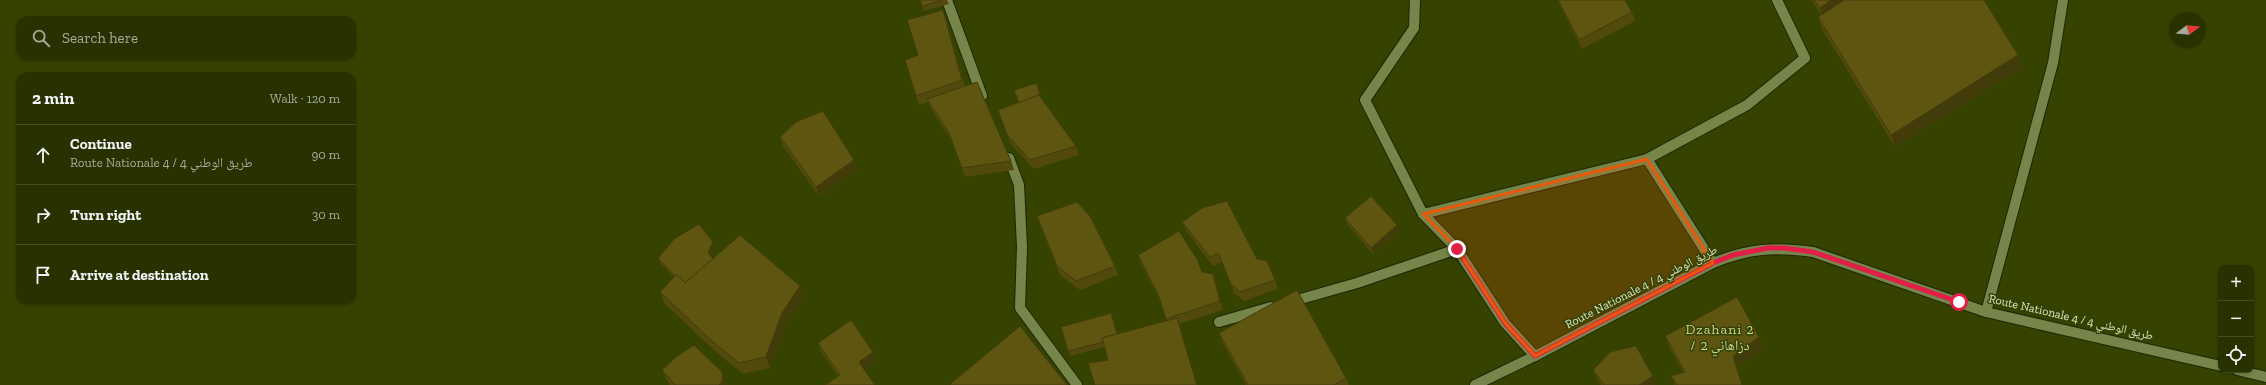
<!DOCTYPE html>
<meta charset="utf-8">
<style>
:root{--surface:#283200;--page:#303a0a;--text:#f1f3f6;--muted:#a5aa99;--line:#444d22}
body{margin:0;font-family:"Zilla Slab","Noto Naskh Arabic",serif;background:var(--page);color:var(--text)}
.controls{position:absolute;right:12px;bottom:12px;display:grid;overflow:hidden;border-radius:8px;box-shadow:0 1px 3px #0004}
.controls button{width:36px;height:36px;display:grid;place-items:center;padding:0;border:0;border-bottom:1px solid var(--line);background:var(--surface);color:var(--text);font:20px sans-serif}
.compass{position:absolute;left:2170px;top:12px;width:36px;height:36px;border-radius:50%;background:var(--surface);box-shadow:0 1px 3px #0004;rotate:74deg}
.stop{position:absolute;width:12px;height:12px;margin:-9px;border:3px solid #e11d48;border-radius:50%;background:#fff}
.stop.end{background:#e11d48;border-color:#fff;box-shadow:0 1px 4px #0008}
.list{margin:0;padding:0;list-style:none}
h2{display:flex;justify-content:space-between;align-items:center;height:52px;margin:0;padding:0 16px;font-size:17px}
h2 small{font-size:13px;font-weight:400;color:var(--muted)}
.list li{display:grid;grid-template-columns:26px 1fr auto;gap:12px;align-items:center;box-sizing:border-box;height:60px;padding:0 16px;border-top:1px solid var(--line)}
.list b{display:block;font-size:15px;white-space:nowrap}
.list p{margin:0;font-size:13px;white-space:nowrap;color:var(--muted)}
.list em{font-size:13px;font-style:normal;color:var(--muted)}
.icon{flex:none;width:22px;height:22px;fill:none;stroke:currentColor;stroke-width:2;stroke-linecap:round;stroke-linejoin:round}
.map{position:relative;flex:none;width:2266px;height:385px;overflow:hidden}
.search{position:absolute;background:var(--surface);box-shadow:0 1px 3px #0004;left:16px;top:16px;width:340px;height:44px;display:flex;align-items:center;gap:10px;box-sizing:border-box;padding:0 14px;border-radius:12px;color:var(--muted);font-size:15px}
.panel{position:absolute;background:var(--surface);box-shadow:0 1px 3px #0004;left:16px;top:72px;width:340px;height:232px;border-radius:12px}
.map>svg:first-child{display:block}
.lines{fill:none;stroke-linecap:round;stroke-linejoin:round}
.minor-casing{stroke:#1f2606;stroke-width:12}
.secondary-casing{stroke:#1f2606;stroke-width:12}
.minor{stroke:#76864a;stroke-width:10}
.secondary{stroke:#76864a;stroke-width:10}
.wall{fill:#51490e}
.shaded-wall{fill:#423c0b}
.building{fill:#5e5510;stroke:#423c0b}
.route{stroke:#e11d48;stroke-width:5}
.marked{fill:#e8590c;fill-opacity:0.2;stroke:#e8590c;stroke-width:3;stroke-linejoin:round}
.labels{text-anchor:middle;dominant-baseline:central;stroke-width:3;stroke-linejoin:round;paint-order:stroke}
.street-label{font-size:12px;fill:#dce5c6;stroke:#354200}
.quarter-label{font-size:14px;letter-spacing:1px;fill:#c7d99a;stroke:#354200}
</style>
<div class="map">
<svg width="2266" height="385" viewBox="0 0 2266 385">
<rect width="100%" height="100%" fill="#354200"/>
<g class="lines">
<!-- minor casing -->
<g class="minor-casing">
<g id="minor">
<polyline points="947,0 982,96"/>
<polyline points="1415,0 1414,28 1365,100 1423,214 1457,249 1505,323 1535,356"/>
<polyline points="1009,158 1019,185 1022,247 1020,308 1077,385"/>
<polyline points="1647,159 1713,263"/>
<polyline points="1423,214 1647,159 1747,105 1805,58 1777,0"/>
<polyline points="1290,302 1357,283 1457,249"/>
<polyline points="1986,312 2053,63 2063,0"/>
<polyline points="1219,322 1271,307"/>
</g>
</g>
<!-- secondary casing -->
<g class="secondary-casing">
<g id="secondary">
<polyline points="2237,370 2266,377"/>
<path d="M 1475,385 L 1535,356 L 1713,263 C 1749,248 1775,247 1813,252 L 1986,312 L 2221,366"/>
</g>
</g>
<!-- minor -->
<use href="#minor" class="minor"/>
<!-- secondary -->
<use href="#secondary" class="secondary"/>
</g>
<!-- wall -->
<g class="wall">
<polygon points="920,0 947,0 949,4 924,11"/>
<polygon points="1558,0 1632,12 1635,21 1582,49 1561,8"/>
<polygon points="1811,0 1984,0 2023,67 1895,147 1822,29 1818,17 1821,14"/>
<polygon points="946,19 965,86 1011,161 1014,170 965,177 951,140 930,107 928,102 919,105 916,96 918,55"/>
<polygon points="1037,83 1039,88 1041,98 1076,146 1079,155 1034,169 1010,143 998,110 1019,103"/>
<polygon points="780,137 858,169 819,196 783,146"/>
<polygon points="1345,218 1399,231 1373,254 1347,224"/>
<polygon points="1182,222 1257,259 1275,280 1278,289 1244,301 1234,293 1222,262 1213,266 1186,231"/>
<polygon points="1040,225 1115,266 1118,275 1080,290 1060,275"/>
<polygon points="713,242 714,247 711,255 713,259 804,297 786,323 770,368 743,374 717,353 664,303 660,292 674,277 660,263 658,258"/>
<polygon points="1138,255 1202,272 1213,274 1216,283 1223,310 1179,324 1181,329 1108,360 1105,347 1070,356 1068,351 1113,319 1117,334 1167,321 1160,300 1141,264"/>
<polygon points="1219,333 1346,378 1349,385 1246,385 1223,344"/>
<polygon points="1665,336 1759,337 1763,348 1737,367 1742,385 1675,385 1671,376 1683,372 1669,347"/>
<polygon points="818,343 873,352 876,361 838,376 821,352"/>
<polygon points="662,370 723,373 726,382 726,385 670,385 666,379"/>
<polygon points="1593,370 1653,376 1656,385 1601,385 1597,379"/>
</g>
<!-- shaded-wall -->
<g class="shaded-wall">
<polygon points="1831,0 1847,0 1823,17 1820,8"/>
<polygon points="943,10 946,19 965,89 962,80"/>
<polygon points="2018,55 2023,67 1895,147 1891,135"/>
<polygon points="854,160 858,169 819,196 816,187"/>
<polygon points="1397,225 1399,231 1373,254 1371,248"/>
<polygon points="713,242 714,247 710,257 708,252"/>
<polygon points="1213,274 1216,283 1223,310 1220,301"/>
<polygon points="800,286 804,297 786,323 770,368 766,357 782,313"/>
<polygon points="1177,318 1181,329 1198,385 1197,385"/>
<polygon points="1759,337 1763,348 1737,367 1742,385 1733,356"/>
<polygon points="873,352 876,361 862,370 859,362"/>
<polygon points="723,373 726,382 726,385 719,385"/>
<polygon points="1653,376 1656,385 1639,385"/>
</g>
<!-- building -->
<g class="building">
<polygon points="920,0 942,0 922,6"/>
<polygon points="1558,0 1625,0 1632,12 1579,40"/>
<polygon points="1814,0 1831,0 1820,8"/>
<polygon points="1844,0 1984,0 2018,55 1891,135 1818,17"/>
<polygon points="943,10 962,80 916,96 905,60 918,55 907,20"/>
<polygon points="977,82 1011,161 962,168 948,131 927,99"/>
<polygon points="1037,83 1040,96 1039,95 1019,103 1014,90"/>
<polygon points="1039,95 1076,146 1030,160 1007,135 998,110"/>
<polygon points="823,111 854,160 816,187 780,137 796,122"/>
<polygon points="1371,196 1397,225 1371,248 1345,218"/>
<polygon points="1227,201 1257,259 1267,261 1275,280 1240,292 1231,284 1218,253 1210,257 1182,222 1202,208"/>
<polygon points="1077,202 1090,216 1115,266 1076,281 1057,266 1037,216"/>
<polygon points="699,224 713,242 708,252 713,259 685,283 677,274 675,276 658,258 674,239"/>
<polygon points="1179,231 1197,259 1202,272 1213,274 1220,301 1166,319 1158,294 1138,255"/>
<polygon points="740,235 800,286 782,313 766,357 739,363 713,342 660,292 677,274 685,283"/>
<polygon points="1297,290 1346,378 1334,385 1248,385 1219,333"/>
<polygon points="1737,297 1759,337 1733,356 1742,385 1677,385 1671,376 1685,372 1665,336"/>
<polygon points="1111,313 1117,334 1102,338 1103,342 1068,351 1061,327"/>
<polygon points="1177,318 1197,385 1095,385 1088,363 1108,360 1102,338"/>
<polygon points="851,320 873,352 859,362 875,385 825,385 840,375 818,343"/>
<polygon points="1020,326 1067,385 951,385 950,384"/>
<polygon points="694,345 723,373 722,382 719,385 675,385 662,370 676,357"/>
<polygon points="1636,346 1653,376 1639,385 1604,385 1593,370 1610,352"/>
</g>
<g class="lines">
<!-- route -->
<polyline class="route" points="1457,249 1505,323 1535,356 1713,263 1733,255 1768,248 1784,248 1813,252 1959,302"/>
</g>
<!-- marked area -->
<path class="marked" d="M 1647,159 L 1713,263 L 1535,356 L 1505,323 L 1457,249 L 1423,214 Z"/>
<g class="labels">
<!-- street labels -->
<g class="street-label">
<text transform="translate(1641 287) rotate(-27)">Route Nationale 4 / طريق الوطني 4</text>
<text transform="translate(2071 317) rotate(13)">Route Nationale 4 / طريق الوطني 4</text>
</g>
<!-- quarter labels -->
<g class="quarter-label">
<text x="1720" y="329">Dzahani 2<tspan x="1720" dy="16">/ دزاهاني 2</tspan></text>
</g>
</g>
</svg>
<div class="controls">
<button>+</button>
<button>−</button>
<button><svg class="icon" aria-label="locate" viewBox="0 0 24 24"><circle cx="12" cy="12" r="6"/><path d="M12 2v4M12 18v4M2 12h4M18 12h4"/></svg></button>
</div>
<svg class="compass" viewBox="-18 -18 36 36"><path d="M0-13l5 13h-10z" fill="#e53935"/><path d="M0 13l5-13h-10z" fill="#a5aa99"/></svg>
<div class="stop" style="left:1959px;top:302px"></div>
<div class="stop end" style="left:1457px;top:249px"></div>
<div class="search"><svg class="icon" aria-label="search" viewBox="0 0 24 24"><circle cx="10" cy="10" r="6"/><path d="M15 15l6 6"/></svg>Search here</div>
<section class="panel">
<h2>2 min<small>Walk · 120 m</small></h2>
<ul class="list">
<li><svg class="icon" aria-label="ahead" viewBox="0 0 24 24"><path d="M12 20V5M6 11l6-6 6 6"/></svg><div><b>Continue</b><p>Route Nationale 4 / طريق الوطني 4</p></div><em>90 m</em></li>
<li><svg class="icon" aria-label="right" viewBox="0 0 24 24"><path d="M7 20v-9h11M14 6l5 5-5 5"/></svg><div><b>Turn right</b></div><em>30 m</em></li>
<li><svg class="icon" aria-label="arrive" viewBox="0 0 24 24"><path d="M6 21V4h12l-3 4 3 4H6"/></svg><div><b>Arrive at destination</b></div></li>
</ul>
</section>
</div>
